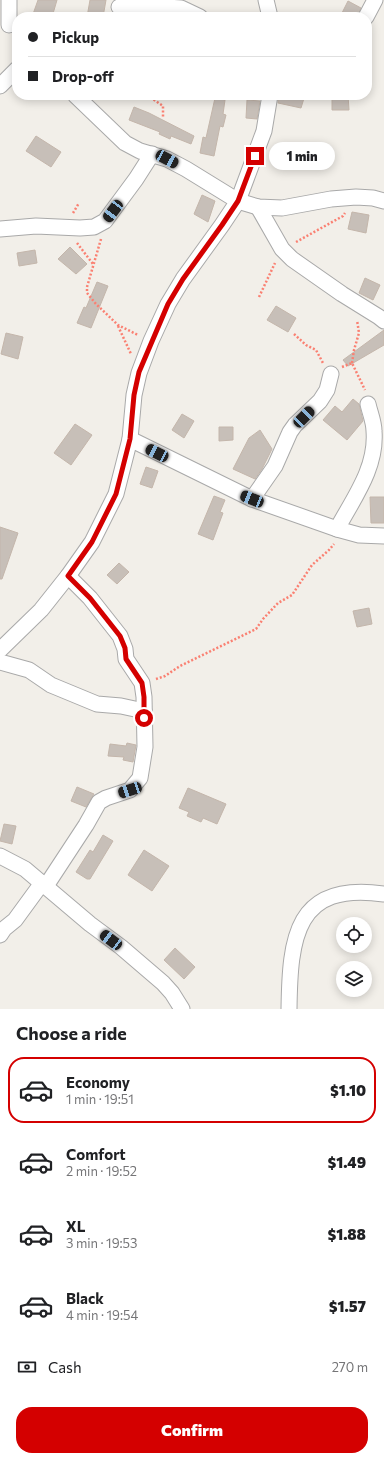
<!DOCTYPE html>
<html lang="en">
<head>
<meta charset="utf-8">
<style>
  :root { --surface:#fff; --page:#f6f6f6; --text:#202124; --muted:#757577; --line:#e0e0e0; --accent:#d40000 }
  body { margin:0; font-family:Commissioner,sans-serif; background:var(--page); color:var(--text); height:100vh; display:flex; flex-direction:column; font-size:15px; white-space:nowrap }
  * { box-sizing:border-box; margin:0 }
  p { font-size:13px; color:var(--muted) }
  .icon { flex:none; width:22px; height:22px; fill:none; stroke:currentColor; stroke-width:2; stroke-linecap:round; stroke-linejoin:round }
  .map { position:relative; height:1009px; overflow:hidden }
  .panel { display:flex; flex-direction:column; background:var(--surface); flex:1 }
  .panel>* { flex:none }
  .hud { position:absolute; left:12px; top:12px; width:360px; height:88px; border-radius:16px; box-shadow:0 2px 10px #0003; display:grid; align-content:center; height:88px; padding:0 16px; background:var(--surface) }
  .controls { position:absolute; left:336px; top:917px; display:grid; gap:8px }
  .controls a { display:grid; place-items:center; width:36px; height:36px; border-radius:50%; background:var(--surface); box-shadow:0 2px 10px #0003; font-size:20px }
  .end { position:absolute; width:18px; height:18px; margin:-9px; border:5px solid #d40000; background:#fff; box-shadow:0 0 0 2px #fff }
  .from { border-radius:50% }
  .bubble { position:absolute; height:28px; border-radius:14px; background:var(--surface); box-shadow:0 2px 10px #0003; font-size:13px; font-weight:800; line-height:28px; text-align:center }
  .car { position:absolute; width:12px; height:24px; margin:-12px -6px; border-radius:5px; box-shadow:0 0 3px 1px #0007; background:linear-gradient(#222 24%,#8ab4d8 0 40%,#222 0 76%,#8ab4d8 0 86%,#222 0) }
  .hud b { display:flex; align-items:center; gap:14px; height:38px; font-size:15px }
  .hud b+b { border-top:1px solid var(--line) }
  .hud i { width:10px; height:10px; background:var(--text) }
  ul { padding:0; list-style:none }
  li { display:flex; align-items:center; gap:12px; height:66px; margin:0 8px 6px; padding:0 8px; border:2px solid transparent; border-radius:16px }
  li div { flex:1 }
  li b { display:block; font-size:15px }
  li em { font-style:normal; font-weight:800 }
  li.active { border-color:var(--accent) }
  li>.icon { width:36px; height:36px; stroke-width:1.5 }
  h2 { padding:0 16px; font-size:18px; line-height:48px }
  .pay { display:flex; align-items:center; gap:10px; height:44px; padding:0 16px; font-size:15px }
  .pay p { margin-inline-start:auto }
  .action { display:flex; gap:8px; margin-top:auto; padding:8px 16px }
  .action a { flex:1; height:46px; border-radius:16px; background:var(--accent); color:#fff; font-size:16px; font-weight:800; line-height:46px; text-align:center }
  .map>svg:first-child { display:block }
  .building { fill:#c7bfb8; stroke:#c4b6ab }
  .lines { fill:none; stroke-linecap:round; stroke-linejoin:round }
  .minor-casing { stroke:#a9a9a9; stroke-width:17 }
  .path { stroke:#fa8072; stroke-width:2.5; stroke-dasharray:2 2; stroke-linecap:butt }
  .minor { stroke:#fff; stroke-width:15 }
  .route { stroke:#d40000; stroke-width:5 }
</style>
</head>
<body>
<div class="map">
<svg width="384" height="1009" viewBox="0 0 384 1009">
  <rect width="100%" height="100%" fill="#f2efe9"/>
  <g class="building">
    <path d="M38,0H57L52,17H32Z"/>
    <path d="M90,0H106L103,17H87Z"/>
    <path d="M348,1L361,8L357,17H340Z"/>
    <path d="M279,95H305L301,108L278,103Z"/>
    <path d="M332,95H348L349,110H332Z"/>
    <path d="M215,98L225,100L223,114L226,115L223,127L220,126L214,156L200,153L203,137L206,138Z"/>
    <path d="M247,100L260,101L257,119L246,118Z"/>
    <path d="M134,107L149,113L194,136L191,144L171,136L170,139L159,134L160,132L129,120Z"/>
    <path d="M36,136L61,152L51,167L26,151Z"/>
    <path d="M202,195L215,201L208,222L194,214Z"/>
    <path d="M352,212L369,215L366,233L348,229Z"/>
    <path d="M70,247L87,264L76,274L58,259Z"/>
    <path d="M35,250L37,263L19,266L17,253Z"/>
    <path d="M365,278L380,285L373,300L359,293Z"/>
    <path d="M97,282L108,286L91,328L77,323L84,307L86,308Z"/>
    <path d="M276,306L296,318L288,332L267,320Z"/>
    <path d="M384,330V345L348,366L343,360Z"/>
    <path d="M6,333L23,337L18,359L1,354Z"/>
    <path d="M353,399L359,404L363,421L347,440L323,420L335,406L342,412Z"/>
    <path d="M182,414L194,421L184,438L172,430Z"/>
    <path d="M75,424L92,435L71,465L54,453Z"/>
    <path d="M219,427H233V440L219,441Z"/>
    <path d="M260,430L272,449L262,469L255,479L233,469L249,438Z"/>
    <path d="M146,467L158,471L152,488L140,484Z"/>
    <path d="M214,496L225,500L220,512L223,513L213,540L198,534Z"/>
    <path d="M370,497H384V523H371Z"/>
    <path d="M0,527L18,533L2,579H0Z"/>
    <path d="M119,563L129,572L117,584L107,575Z"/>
    <path d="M369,608L372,624L357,627L353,611Z"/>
    <path d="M127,743L136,745L133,762L123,760L124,757L108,756L110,744L126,746Z"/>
    <path d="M77,787L94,794L86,807L71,801Z"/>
    <path d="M188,788L226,804L217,824L203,818L201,822L187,816L189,812L179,808Z"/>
    <path d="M4,824L16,826L12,844L0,841Z"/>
    <path d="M103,835L113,841L90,879H87L76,872L90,850L93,852Z"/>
    <path d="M144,850L169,866L152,891L128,875Z"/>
    <path d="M175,948L195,967L184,979L164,960Z"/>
  </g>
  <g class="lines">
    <g class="minor-casing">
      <g id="minor">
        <path d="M266,0L270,17"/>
        <path d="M119,7L152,6L181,8L200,17"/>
        <path d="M366,17L375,0"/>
        <path d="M9,25V0"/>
        <path d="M0,86L17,69"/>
        <path d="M75,95L125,143L140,151L167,159L186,169L238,201L258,207L282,208L331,199L356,197L373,198L384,201"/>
        <path d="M258,207L282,249L292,259L342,294L379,317L384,321"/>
        <path d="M0,229L36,226L80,228L94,227L105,221L136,179L152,154"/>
        <path d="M130,439L252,499L337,529L359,535L384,536"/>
        <path d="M252,499L275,466L290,432L295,425L320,401L327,390L331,374"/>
        <path d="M337,529C353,499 377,468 374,431C374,422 370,413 368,404"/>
        <path d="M0,650L41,610L68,576L92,542L116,494L130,439L134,395L139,373L151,341L168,304L183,279L222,225L238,201L264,131L270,95"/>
        <path d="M0,662L29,670L51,685L97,704L121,706L144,711"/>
        <path d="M0,856L25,869L90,924L121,947L163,983L172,993L182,1009"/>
        <path d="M46,886L86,825L99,802L106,798L130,790L140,778L145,747L144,697L142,683L126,659L125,649L120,636L90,598L68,576"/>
        <path d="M0,935L4,929L15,920L42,883"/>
        <path d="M289,1009C290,938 295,881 384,894"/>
      </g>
    </g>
    <g class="path">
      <path d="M147,95L163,106V117"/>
      <path d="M73,213L79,203"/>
      <path d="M101,239L87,287V293L96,304L118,325L138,335"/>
      <path d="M296,242L343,216L345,213"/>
      <path d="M77,243L93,264"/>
      <path d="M259,297L275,263"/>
      <path d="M118,326L131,354"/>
      <path d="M294,334L306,345L316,350L323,363"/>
      <path d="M352,363L354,350L359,333L357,320"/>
      <path d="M342,367L352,363L365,390"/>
      <path d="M156,679L165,676L180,666L256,629L263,619L278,603L292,595L312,565L329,550L334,544"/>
    </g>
    <use href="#minor" class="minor"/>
  </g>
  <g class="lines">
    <path class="route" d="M144,718V697L142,683L126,659L125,648L120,636L90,598L68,576L92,542L116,494L130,439L134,395L139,372L168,304L183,279L222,225L238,201L255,156"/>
  </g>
</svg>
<div class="controls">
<a><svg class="icon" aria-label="locate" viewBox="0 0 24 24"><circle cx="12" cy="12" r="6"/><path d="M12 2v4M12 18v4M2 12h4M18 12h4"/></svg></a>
<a><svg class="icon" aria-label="layers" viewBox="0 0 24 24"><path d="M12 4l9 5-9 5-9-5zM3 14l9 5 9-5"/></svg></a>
</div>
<i class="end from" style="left:144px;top:718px"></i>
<i class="end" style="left:255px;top:156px"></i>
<div class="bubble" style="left:269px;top:142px;width:66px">1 min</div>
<i class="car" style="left:167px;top:159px;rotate:118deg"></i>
<i class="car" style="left:113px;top:211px;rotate:217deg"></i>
<i class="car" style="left:304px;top:417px;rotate:45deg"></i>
<i class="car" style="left:157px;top:453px;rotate:297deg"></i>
<i class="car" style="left:252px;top:499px;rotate:292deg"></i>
<i class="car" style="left:130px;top:790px;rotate:252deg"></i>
<i class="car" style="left:111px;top:940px;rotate:307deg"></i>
<div class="hud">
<b><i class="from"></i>Pickup</b>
<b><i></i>Drop-off</b>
</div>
</div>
<section class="panel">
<h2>Choose a ride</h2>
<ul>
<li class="active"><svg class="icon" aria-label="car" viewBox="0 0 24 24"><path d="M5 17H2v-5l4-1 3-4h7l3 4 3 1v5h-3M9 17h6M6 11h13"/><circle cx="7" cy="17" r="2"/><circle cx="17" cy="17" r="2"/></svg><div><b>Economy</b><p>1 min · 19:51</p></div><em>$1.10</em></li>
<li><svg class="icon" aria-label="car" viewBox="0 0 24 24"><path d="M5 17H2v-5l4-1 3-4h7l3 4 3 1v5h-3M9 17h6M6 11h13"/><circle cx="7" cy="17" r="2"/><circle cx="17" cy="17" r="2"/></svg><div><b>Comfort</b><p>2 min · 19:52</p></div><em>$1.49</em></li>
<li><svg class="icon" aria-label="car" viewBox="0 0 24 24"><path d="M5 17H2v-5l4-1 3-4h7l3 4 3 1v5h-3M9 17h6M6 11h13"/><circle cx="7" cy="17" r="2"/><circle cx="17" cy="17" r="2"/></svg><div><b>XL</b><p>3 min · 19:53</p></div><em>$1.88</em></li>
<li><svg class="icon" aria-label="car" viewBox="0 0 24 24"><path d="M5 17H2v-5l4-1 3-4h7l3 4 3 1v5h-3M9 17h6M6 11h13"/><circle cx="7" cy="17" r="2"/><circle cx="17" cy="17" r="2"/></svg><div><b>Black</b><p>4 min · 19:54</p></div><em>$1.57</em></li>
</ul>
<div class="pay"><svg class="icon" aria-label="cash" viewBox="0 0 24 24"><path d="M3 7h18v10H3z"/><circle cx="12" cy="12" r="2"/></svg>Cash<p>270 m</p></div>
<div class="action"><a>Confirm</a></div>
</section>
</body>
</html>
